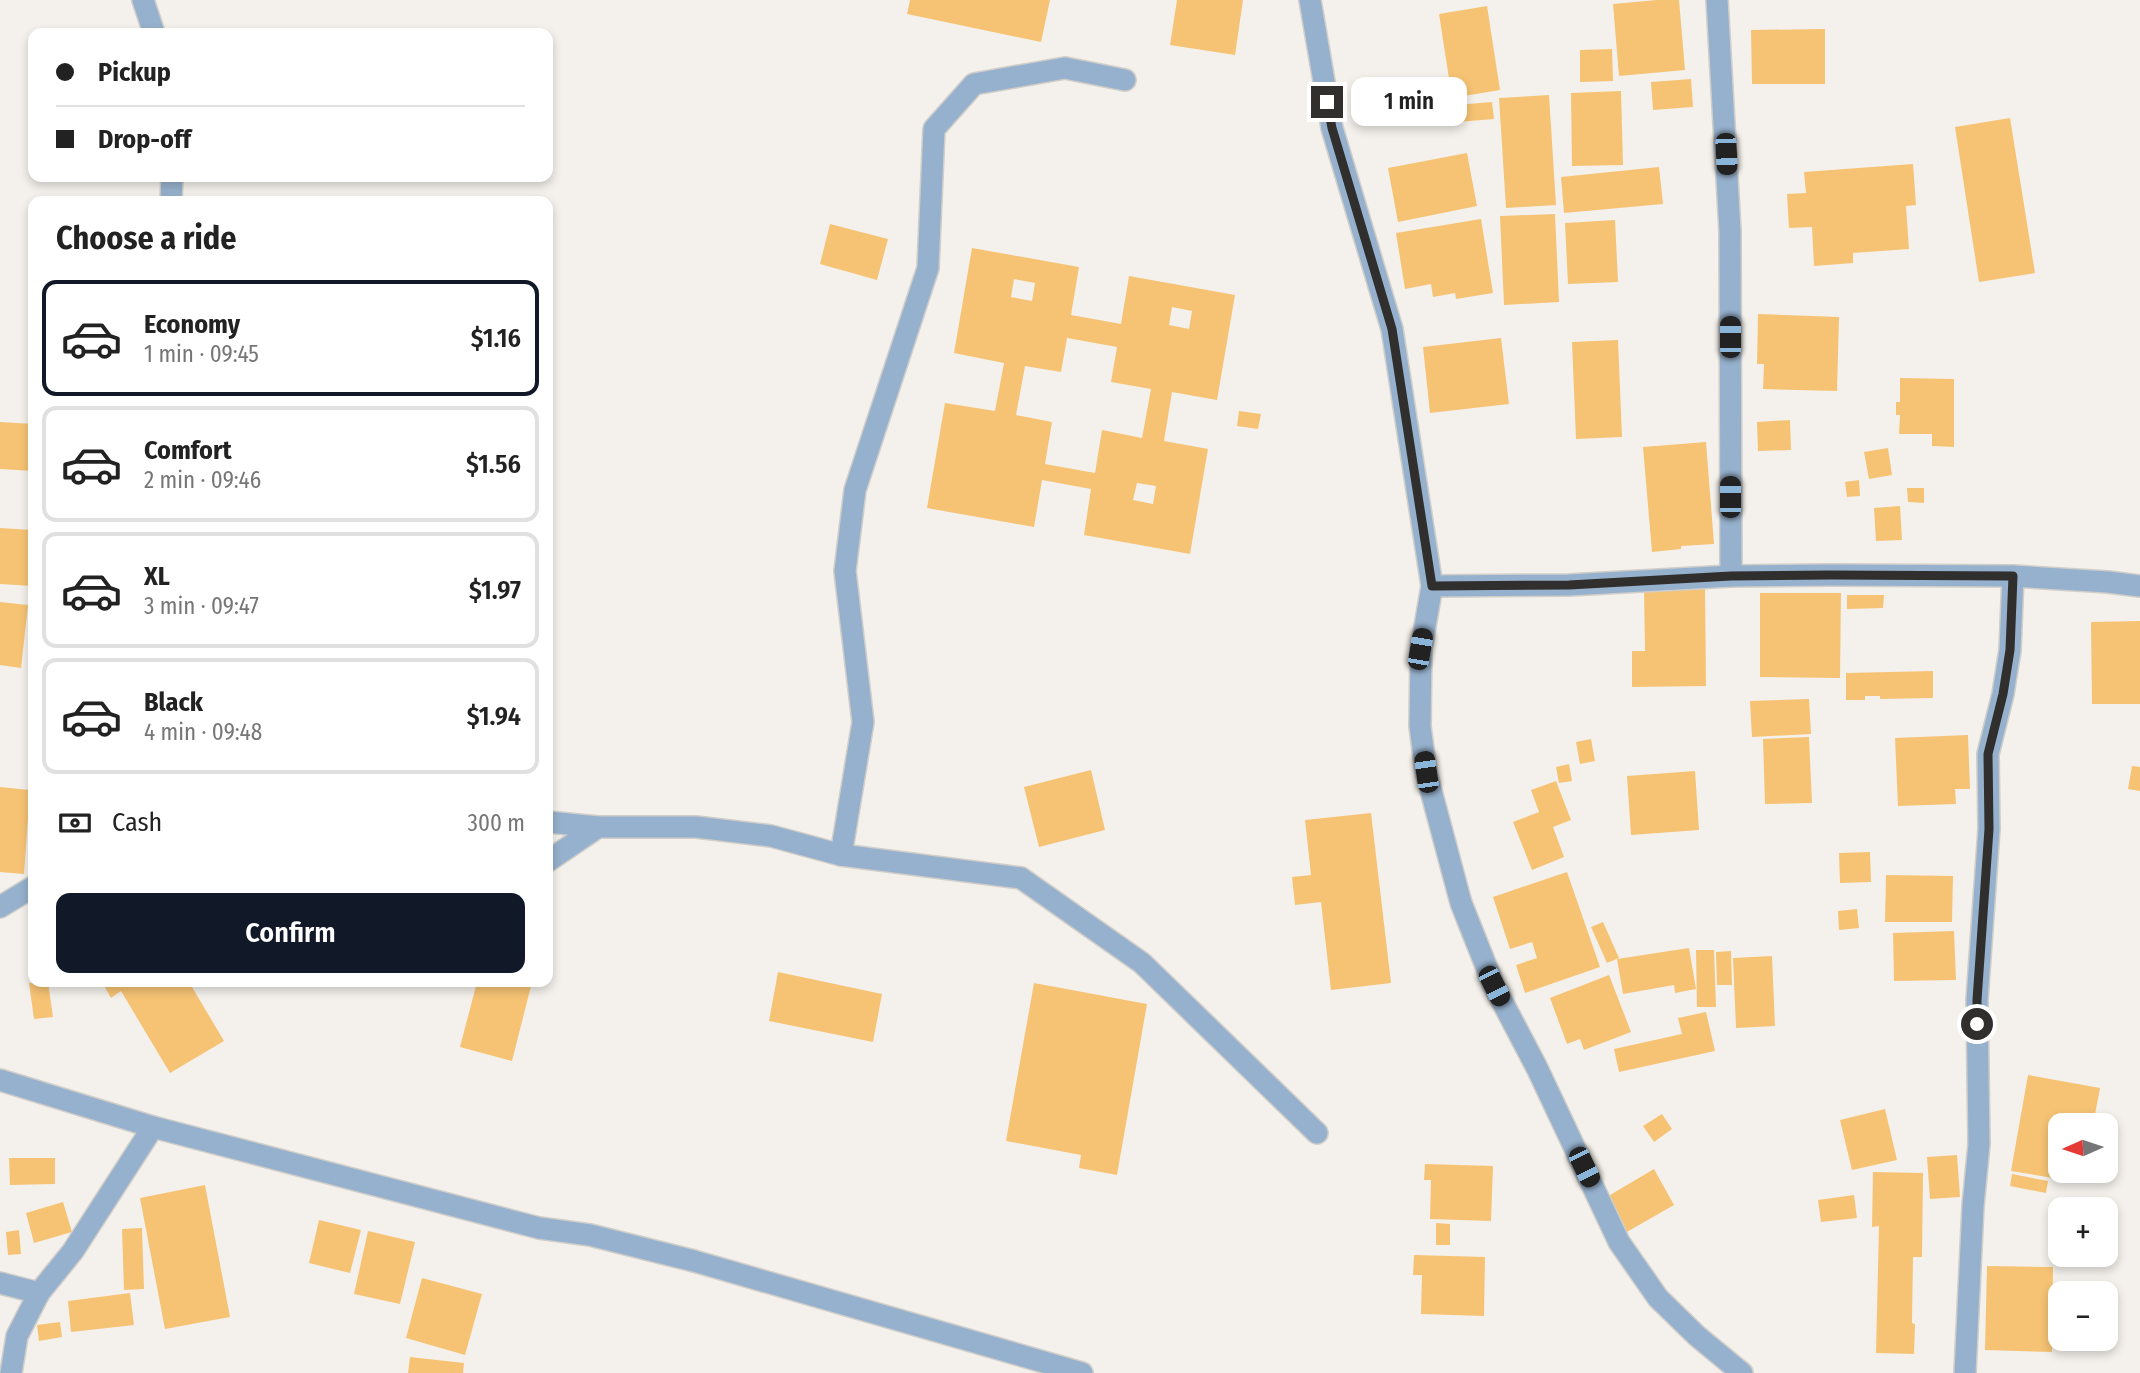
<!DOCTYPE html>
<html lang="en">
<head>
<meta charset="utf-8">
<style>
  :root { --surface:#fff; --page:#f6f6f6; --text:#222; --muted:#767676; --line:#e0e0e0; --accent:#111827 }
  body { margin:0; font-family:"Fira Sans Condensed",sans-serif; background:var(--page); color:var(--text); height:100vh; display:flex; flex-direction:column; font-size:26px; white-space:nowrap }
  * { box-sizing:border-box; margin:0 }
  p { font-size:23px; color:var(--muted) }
  .icon { flex:none; width:38px; height:38px; fill:none; stroke:currentColor; stroke-width:2; stroke-linecap:round; stroke-linejoin:round }
  .map { position:relative; flex:1; overflow:hidden }
  .panel { position:absolute; left:28px; top:196px; width:525px; height:791px; display:flex; flex-direction:column; background:var(--surface); border-radius:14px; box-shadow:0 4px 10px #0003 }
  .panel>* { flex:none }
  .guide { position:absolute; left:28px; top:28px; width:525px; height:154px; border-radius:14px; box-shadow:0 4px 10px #0003; display:grid; align-content:center; height:154px; padding:0 28px; background:var(--surface) }
  .needle { width:46px; rotate:267deg }
  .buttons { position:absolute; left:2048px; top:1113px; display:grid; gap:14px }
  .buttons a { display:grid; place-items:center; width:70px; height:70px; border-radius:14px; background:var(--surface); box-shadow:0 4px 10px #0003; font-size:35px }
  .end { position:absolute; width:32px; height:32px; margin:-16px; border:9px solid #302f2d; background:#fff; box-shadow:0 0 0 4px #fff }
  .from { border-radius:50% }
  .bubble { position:absolute; height:49px; border-radius:14px; background:var(--surface); box-shadow:0 4px 10px #0003; font-size:23px; font-weight:600; line-height:49px; text-align:center }
  .car { position:absolute; width:21px; height:42px; margin:-21px -10px; border-radius:9px; box-shadow:0 0 5px 2px #0007; background:linear-gradient(#222 24%,#8ab4d8 0 40%,#222 0 76%,#8ab4d8 0 86%,#222 0) }
  .guide b { display:flex; align-items:center; gap:24px; height:66px; font-size:26px }
  .guide b+b { border-top:2px solid var(--line) }
  .guide i { width:18px; height:18px; background:var(--text) }
  ul { padding:0; list-style:none }
  li { display:flex; align-items:center; gap:21px; height:116px; margin:0 14px 10px; padding:0 14px; border:4px solid var(--line); border-radius:14px }
  li div { flex:1 }
  li b { display:block; font-size:26px }
  li em { font-style:normal; font-weight:600 }
  li.current { border-color:var(--accent) }
  li>.icon { width:63px; height:63px; stroke-width:1.5 }
  h2 { padding:0 28px; font-size:32px; line-height:84px }
  .pay { display:flex; align-items:center; gap:18px; height:77px; padding:0 28px; font-size:26px }
  .pay p { margin-inline-start:auto }
  .cta { display:flex; gap:14px; margin-top:auto; padding:14px 28px }
  .cta a { flex:1; height:80px; border-radius:14px; background:var(--accent); color:#fff; font-size:28px; font-weight:600; line-height:80px; text-align:center }
  .map>svg:first-child { display:block }
  .building { fill:#f6c374; fill-rule:evenodd }
  .lines { fill:none; stroke-linecap:round; stroke-linejoin:round }
  .minor-casing { stroke:#d1ceca; stroke-width:24 }
  .minor { stroke:#96b1cd; stroke-width:21 }
  .route { stroke:#302f2d; stroke-width:9 }
</style>
</head>
<body>
<div class="map">
<svg width="2140" height="1373" viewBox="0 0 2140 1373">
  <rect width="100%" height="100%" fill="#f4f1ec"/>
  <g class="building">
    <path d="M910,0H1050L1041,42L907,14Z"/>
    <path d="M1177,0H1243L1235,55L1170,45Z"/>
    <path d="M1657,0H1679L1685,70L1619,76L1613,4Z"/>
    <path d="M1487,6L1500,90L1452,98L1439,14Z"/>
    <path d="M1825,29V84H1752L1751,30Z"/>
    <path d="M1612,49L1613,81L1580,82V50Z"/>
    <path d="M1691,79L1693,107L1653,110L1651,82Z"/>
    <path d="M1621,91L1623,165L1572,166L1571,93Z"/>
    <path d="M1549,95L1556,205L1506,208L1499,98Z"/>
    <path d="M1492,102L1494,119L1445,123L1444,106Z"/>
    <path d="M1428,110L1430,122L1408,125L1406,113Z"/>
    <path d="M2010,118L2035,273L1979,282L1955,127Z"/>
    <path d="M1467,153L1477,206L1398,222L1388,168Z"/>
    <path d="M1913,164L1916,205L1906,206L1909,249L1853,253V263L1814,266L1812,227L1789,228L1787,194L1806,193L1804,172Z"/>
    <path d="M1659,167L1663,204L1564,213L1561,177Z"/>
    <path d="M1555,214L1559,302L1504,305L1500,216Z"/>
    <path d="M1481,219L1493,293L1456,299L1455,293L1433,297L1431,284L1405,289L1396,233Z"/>
    <path d="M1615,220L1618,282L1568,284L1565,223Z"/>
    <path d="M830,224L888,239L877,280L820,264Z"/>
    <path d="M972,248L1079,267L1071,315L1121,324L1129,276L1235,295L1217,400L1172,392L1164,441L1208,449L1190,554L1084,535L1091,489L1042,480L1034,527L927,508L945,403L995,411L1004,363L954,353ZM1014,279L1035,283L1032,301L1011,297ZM1172,307L1192,311L1189,329L1169,325ZM1067,338L1117,347L1111,382L1151,389L1142,438L1102,430L1095,473L1045,464L1052,422L1016,415L1025,366L1061,372ZM1137,483L1156,486L1153,504L1133,500Z"/>
    <path d="M1758,314L1839,317L1837,391L1763,389L1764,364H1757Z"/>
    <path d="M1501,338L1509,404L1430,413L1423,347Z"/>
    <path d="M1618,340L1622,437L1576,439L1572,342Z"/>
    <path d="M1900,378L1954,379V447L1932,446V434H1899L1900,415H1896V402H1900Z"/>
    <path d="M1239,411L1261,414L1258,429L1237,426Z"/>
    <path d="M1790,420L1791,450L1758,451L1757,422Z"/>
    <path d="M0,422L33,424V471L0,469Z"/>
    <path d="M1706,442L1714,544L1681,546V549L1652,552L1643,447Z"/>
    <path d="M1888,448L1892,475L1869,479L1864,452Z"/>
    <path d="M1859,480L1860,496L1847,497L1845,482Z"/>
    <path d="M1907,488H1924V503L1908,502Z"/>
    <path d="M1900,506L1902,540L1876,541L1874,508Z"/>
    <path d="M0,528L33,530V586L0,584Z"/>
    <path d="M1705,589L1706,686L1632,687V651H1645L1644,590Z"/>
    <path d="M1760,593H1841L1840,678L1760,677Z"/>
    <path d="M1847,595H1884L1883,608L1847,609Z"/>
    <path d="M0,602L28,605L21,668L0,665Z"/>
    <path d="M2140,621V704H2092L2091,622Z"/>
    <path d="M1933,671V698L1880,699V696H1865V700H1846V673Z"/>
    <path d="M1809,699L1811,734L1752,737L1750,701Z"/>
    <path d="M1968,735L1970,789H1955L1956,804L1898,806L1895,738Z"/>
    <path d="M1809,737L1812,803L1765,804L1763,739Z"/>
    <path d="M1591,739L1595,761L1580,764L1576,742Z"/>
    <path d="M1569,764L1572,781L1559,783L1556,767Z"/>
    <path d="M2132,766L2140,767V791L2128,789Z"/>
    <path d="M1091,770L1105,830L1039,847L1024,787Z"/>
    <path d="M1695,771L1699,830L1631,835L1627,776Z"/>
    <path d="M1556,781L1571,820L1553,827L1564,857L1532,870L1513,822L1539,812L1531,790Z"/>
    <path d="M0,787L30,790L24,874L0,872Z"/>
    <path d="M1371,813L1391,983L1331,990L1321,902L1295,905L1292,877L1311,875L1305,820Z"/>
    <path d="M1870,852L1871,882L1840,883L1839,853Z"/>
    <path d="M1567,872L1600,967L1525,993L1516,965L1537,958L1532,942L1510,949L1493,897Z"/>
    <path d="M1886,875L1953,876L1952,922H1885Z"/>
    <path d="M1857,909L1859,928L1839,930L1838,911Z"/>
    <path d="M1603,922L1619,958L1607,963L1591,927Z"/>
    <path d="M1954,931L1956,980L1894,981L1893,933Z"/>
    <path d="M1689,948L1696,989L1675,993L1674,985L1623,994L1617,959Z"/>
    <path d="M1696,950H1714L1716,1007H1697Z"/>
    <path d="M1731,951L1732,985H1717L1716,952Z"/>
    <path d="M1772,956L1775,1026L1736,1028L1733,958Z"/>
    <path d="M778,972L882,994L873,1042L769,1021Z"/>
    <path d="M1609,975L1631,1032L1584,1050L1580,1039L1567,1044L1550,998Z"/>
    <path d="M48,982L53,1017L34,1019L29,983Z"/>
    <path d="M102,982H189L224,1041L170,1073L121,991L111,998Z"/>
    <path d="M477,982H532L512,1061L460,1047Z"/>
    <path d="M1034,983L1147,1004L1117,1175L1079,1168L1081,1155L1006,1141Z"/>
    <path d="M1706,1012L1715,1051L1619,1072L1614,1049L1682,1034L1678,1018Z"/>
    <path d="M2028,1075L2100,1088L2093,1125H2060V1171H2085L2083,1183L2011,1171Z"/>
    <path d="M1885,1109L1897,1160L1852,1170L1840,1120Z"/>
    <path d="M1662,1114L1672,1129L1654,1142L1643,1126Z"/>
    <path d="M1957,1155L1960,1197L1930,1199L1927,1157Z"/>
    <path d="M9,1158H55V1184L10,1185Z"/>
    <path d="M1425,1164L1493,1166L1491,1221L1430,1219L1431,1180H1424Z"/>
    <path d="M1654,1169L1674,1205L1625,1233L1605,1198Z"/>
    <path d="M1873,1172L1923,1173L1922,1257H1913L1912,1323L1915,1324L1914,1354L1876,1353L1879,1226L1872,1227Z"/>
    <path d="M2012,1174L2048,1181L2046,1193L2010,1186Z"/>
    <path d="M205,1185L230,1317L165,1329L140,1198Z"/>
    <path d="M1854,1195L1857,1218L1821,1222L1818,1200Z"/>
    <path d="M63,1202L72,1232L34,1243L26,1213Z"/>
    <path d="M319,1220L361,1230L350,1273L309,1263Z"/>
    <path d="M1436,1223L1450,1224V1245H1436Z"/>
    <path d="M142,1228L144,1289L124,1290L122,1229Z"/>
    <path d="M19,1230L21,1254L8,1255L6,1232Z"/>
    <path d="M368,1231L415,1242L400,1304L354,1294Z"/>
    <path d="M1414,1255L1485,1257L1484,1316L1421,1314L1422,1275H1413Z"/>
    <path d="M1987,1266L2053,1267L2052,1352L1985,1350Z"/>
    <path d="M422,1278L482,1294L465,1355L406,1338Z"/>
    <path d="M130,1293L134,1325L71,1332L68,1301Z"/>
    <path d="M60,1322L62,1337L39,1341L37,1325Z"/>
    <path d="M410,1357L464,1363L463,1373H408Z"/>
  </g>
  <g class="lines">
    <g class="minor-casing">
      <g id="minor">
        <path d="M143,0L154,33"/>
        <path d="M1310,0L1332,128L1392,329L1432,586L1421,649L1420,726L1426,772L1461,903L1494,986L1537,1068L1619,1242L1658,1298L1697,1336L1742,1373"/>
        <path d="M1717,0L1730,231L1731,576"/>
        <path d="M171,201L172,177"/>
        <path d="M1432,586L1569,585L1731,576L1830,575L2013,576L2108,582L2140,586"/>
        <path d="M548,822L598,827H696L771,836L841,855L1021,878L1142,963L1317,1133"/>
        <path d="M841,855L863,722L845,571L855,490L928,268L934,129L974,84L1065,68L1125,80"/>
        <path d="M548,861L598,827"/>
        <path d="M0,907L33,887"/>
        <path d="M0,1080L153,1127L539,1228L590,1235L694,1261L1082,1373"/>
        <path d="M0,1283L39,1293"/>
        <path d="M11,1373L17,1336L39,1293L73,1251L153,1127"/>
        <path d="M1965,1373L1973,1206L1979,1144L1977,1000L1989,829L1988,754L2003,694L2010,650L2013,576"/>
      </g>
    </g>
    <use href="#minor" class="minor"/>
  </g>
  <g class="lines">
    <path class="route" d="M1327,102L1332,128L1392,329L1432,586L1569,585L1731,576L1830,575L2013,576L2010,650L2003,694L1988,754L1989,829L1977,1000V1024"/>
  </g>
</svg>
<div class="buttons">
<a><svg class="needle" viewBox="-14 -14 28 28"><path d="M0-13l5 13h-10z" fill="#e53935"/><path d="M0 13l5-13h-10z" fill="#767676"/></svg></a>
<a>+</a>
<a>−</a>
</div>
<i class="end from" style="left:1977px;top:1024px"></i>
<i class="end" style="left:1327px;top:102px"></i>
<div class="bubble" style="left:1351px;top:77px;width:116px">1 min</div>
<i class="car" style="left:1726px;top:154px;rotate:177deg"></i>
<i class="car" style="left:1730px;top:337px;rotate:0deg"></i>
<i class="car" style="left:1730px;top:497px;rotate:0deg"></i>
<i class="car" style="left:1420px;top:649px;rotate:10deg"></i>
<i class="car" style="left:1426px;top:772px;rotate:352deg"></i>
<i class="car" style="left:1494px;top:986px;rotate:153deg"></i>
<i class="car" style="left:1584px;top:1167px;rotate:154deg"></i>
<div class="guide">
<b><i class="from"></i>Pickup</b>
<b><i></i>Drop-off</b>
</div>
<section class="panel">
<h2>Choose a ride</h2>
<ul>
<li class="current"><svg class="icon" aria-label="car" viewBox="0 0 24 24"><path d="M5 17H2v-5l4-1 3-4h7l3 4 3 1v5h-3M9 17h6M6 11h13"/><circle cx="7" cy="17" r="2"/><circle cx="17" cy="17" r="2"/></svg><div><b>Economy</b><p>1 min · 09:45</p></div><em>$1.16</em></li>
<li><svg class="icon" aria-label="car" viewBox="0 0 24 24"><path d="M5 17H2v-5l4-1 3-4h7l3 4 3 1v5h-3M9 17h6M6 11h13"/><circle cx="7" cy="17" r="2"/><circle cx="17" cy="17" r="2"/></svg><div><b>Comfort</b><p>2 min · 09:46</p></div><em>$1.56</em></li>
<li><svg class="icon" aria-label="car" viewBox="0 0 24 24"><path d="M5 17H2v-5l4-1 3-4h7l3 4 3 1v5h-3M9 17h6M6 11h13"/><circle cx="7" cy="17" r="2"/><circle cx="17" cy="17" r="2"/></svg><div><b>XL</b><p>3 min · 09:47</p></div><em>$1.97</em></li>
<li><svg class="icon" aria-label="car" viewBox="0 0 24 24"><path d="M5 17H2v-5l4-1 3-4h7l3 4 3 1v5h-3M9 17h6M6 11h13"/><circle cx="7" cy="17" r="2"/><circle cx="17" cy="17" r="2"/></svg><div><b>Black</b><p>4 min · 09:48</p></div><em>$1.94</em></li>
</ul>
<div class="pay"><svg class="icon" aria-label="cash" viewBox="0 0 24 24"><path d="M3 7h18v10H3z"/><circle cx="12" cy="12" r="2"/></svg>Cash<p>300 m</p></div>
<div class="cta"><a>Confirm</a></div>
</section>
</div>
</body>
</html>
